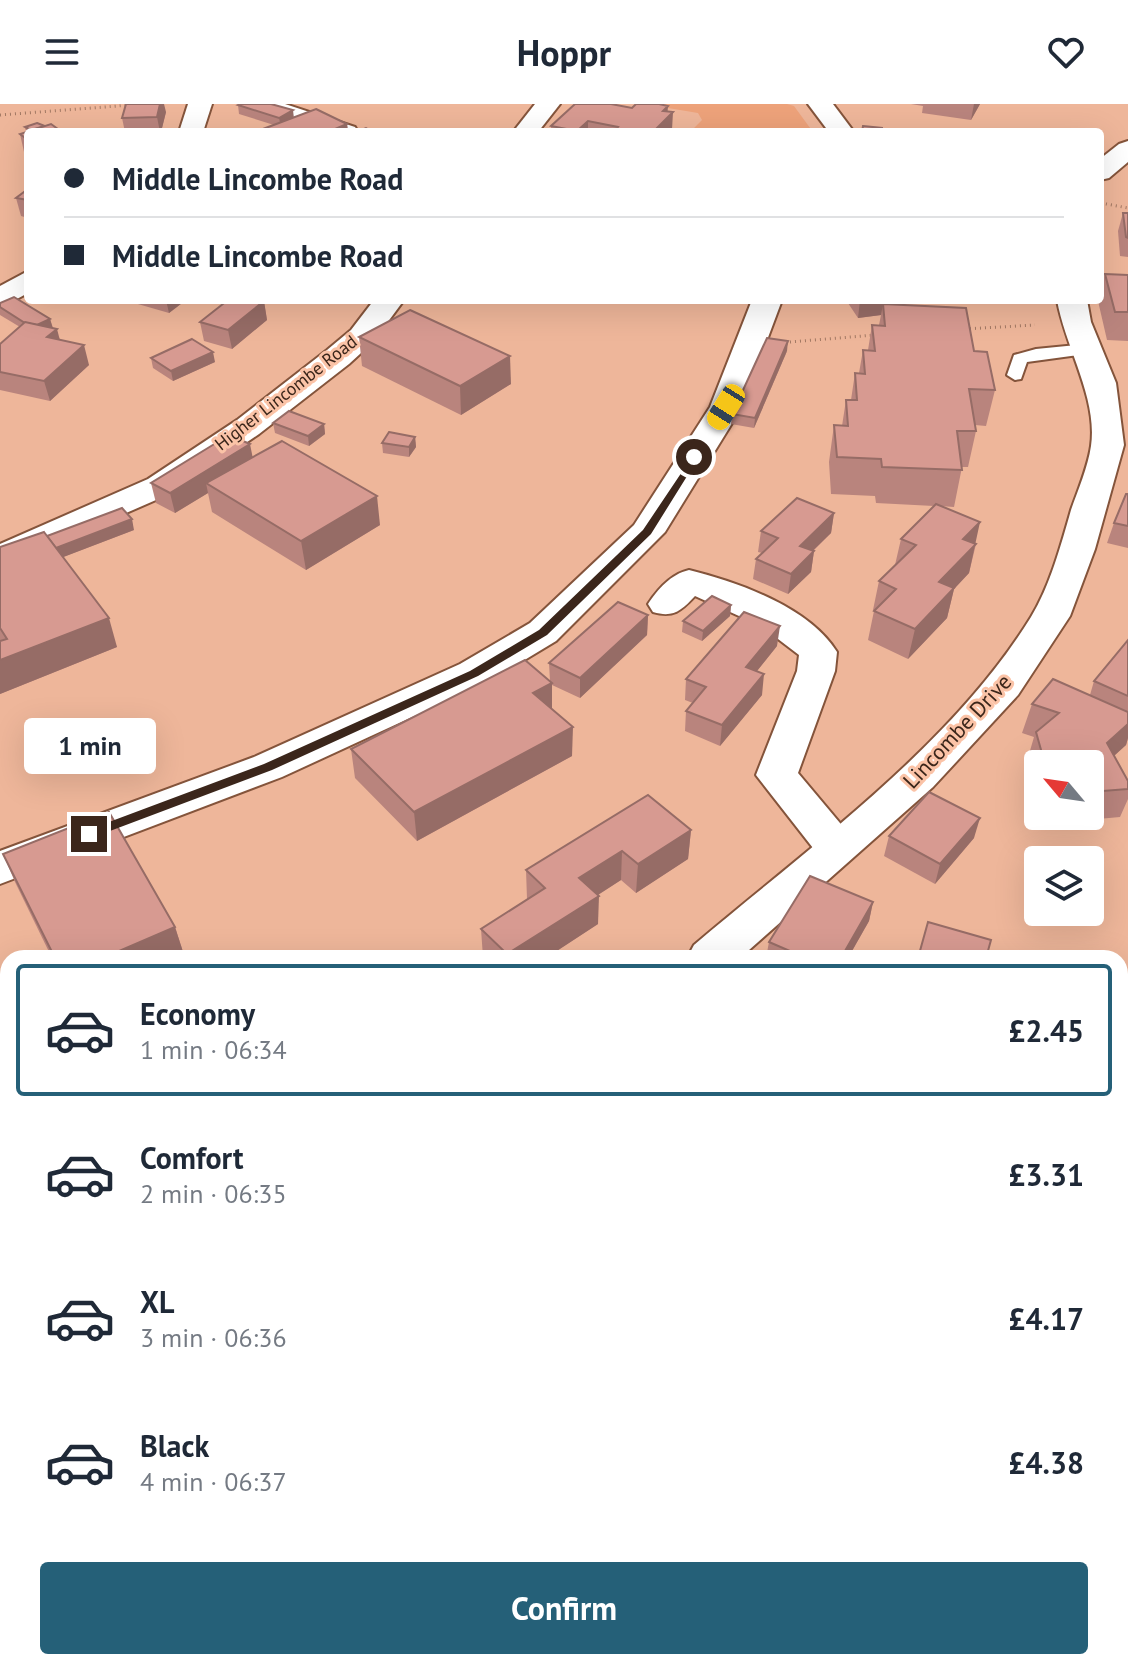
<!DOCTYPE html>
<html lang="en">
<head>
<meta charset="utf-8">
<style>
  :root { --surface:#fff; --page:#f6f6f7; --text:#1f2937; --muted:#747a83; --line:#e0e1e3; --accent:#256078 }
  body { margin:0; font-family:"PT Sans",sans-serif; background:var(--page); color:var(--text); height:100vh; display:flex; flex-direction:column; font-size:30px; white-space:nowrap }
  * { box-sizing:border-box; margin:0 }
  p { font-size:26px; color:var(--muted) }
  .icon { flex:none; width:44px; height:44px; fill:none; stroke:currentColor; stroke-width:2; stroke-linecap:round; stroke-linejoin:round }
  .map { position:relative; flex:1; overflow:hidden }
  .panel { position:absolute; left:0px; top:846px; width:1128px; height:720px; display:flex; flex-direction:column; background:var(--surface); border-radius:24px 24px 0 0; box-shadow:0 8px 32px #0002 }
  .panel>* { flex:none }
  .top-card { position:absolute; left:24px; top:24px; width:1080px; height:176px; border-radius:8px; box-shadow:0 8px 32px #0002; display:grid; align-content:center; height:176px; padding:0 40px; background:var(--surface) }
  .needle { width:52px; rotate:299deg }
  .controls { position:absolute; left:1024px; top:646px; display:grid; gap:16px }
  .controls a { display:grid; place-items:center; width:80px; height:80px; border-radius:8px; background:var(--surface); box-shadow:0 8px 32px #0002; font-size:40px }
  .end { position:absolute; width:36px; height:36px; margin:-18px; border:10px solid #3b261b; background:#fff; box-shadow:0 0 0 4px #fff }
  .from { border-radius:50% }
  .bubble { position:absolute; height:56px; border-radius:8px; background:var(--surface); box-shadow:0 8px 32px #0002; font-size:26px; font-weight:600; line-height:56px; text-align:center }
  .car { position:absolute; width:24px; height:48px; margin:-24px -12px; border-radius:10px; box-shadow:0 0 6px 2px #0007; background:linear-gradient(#f5c518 24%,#345 0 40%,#f5c518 0 76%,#345 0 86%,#f5c518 0) }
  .top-card b { display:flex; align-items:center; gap:28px; height:76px; font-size:30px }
  .top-card b+b { border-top:2px solid var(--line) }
  .top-card i { width:20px; height:20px; background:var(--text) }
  ul { padding:14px 0 0; list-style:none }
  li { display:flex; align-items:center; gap:24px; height:132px; margin:0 16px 12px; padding:0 24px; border:4px solid transparent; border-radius:8px }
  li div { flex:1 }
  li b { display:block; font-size:30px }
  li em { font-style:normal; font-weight:600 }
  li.active { border-color:var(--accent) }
  li>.icon { width:72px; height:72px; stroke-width:1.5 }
  .button { display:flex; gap:16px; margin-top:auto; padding:16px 40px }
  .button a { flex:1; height:92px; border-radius:8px; background:var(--accent); color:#fff; font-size:32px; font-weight:600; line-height:92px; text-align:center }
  header { display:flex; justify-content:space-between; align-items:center; height:104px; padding:0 40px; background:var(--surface); font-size:36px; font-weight:600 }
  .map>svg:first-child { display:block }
  .green { fill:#eda27a }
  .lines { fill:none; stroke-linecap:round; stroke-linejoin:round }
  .lane-casing { stroke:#84543b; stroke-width:4 }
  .street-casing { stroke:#84543b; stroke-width:4 }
  .secondary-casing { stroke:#84543b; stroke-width:4 }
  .path { stroke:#a17863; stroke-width:3; stroke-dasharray:1 4; stroke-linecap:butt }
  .lane { fill:#fff; fill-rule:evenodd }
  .street { fill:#fff; fill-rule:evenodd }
  .secondary { fill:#fff; fill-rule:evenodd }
  .wall { fill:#b9847d }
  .shaded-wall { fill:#966c66 }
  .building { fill:#d79a91; stroke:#966c66; stroke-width:2 }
  .route { fill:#3b261b }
  .labels { text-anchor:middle; stroke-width:6; stroke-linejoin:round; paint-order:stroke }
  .far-street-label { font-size:18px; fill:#3b261b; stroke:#fbc3a7 }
  .street-label { font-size:22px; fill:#3b261b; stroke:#fbc3a7 }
</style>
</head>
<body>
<header><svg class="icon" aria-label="menu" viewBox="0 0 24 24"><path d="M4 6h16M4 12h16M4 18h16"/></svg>Hoppr<svg class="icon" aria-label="heart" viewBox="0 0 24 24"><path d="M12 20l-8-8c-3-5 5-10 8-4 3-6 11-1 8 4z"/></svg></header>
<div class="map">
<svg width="1128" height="1566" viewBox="0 0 1128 1566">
  <rect width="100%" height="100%" fill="#eeb69a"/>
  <g class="green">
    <path d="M644,0H787L794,2L813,28H690L702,16L698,9Z"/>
    <path d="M32,1558H195L174,1566H30Z"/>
    <path d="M807,1558H1014L1023,1566H808Z"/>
  </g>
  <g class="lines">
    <g class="lane-casing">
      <path id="lane" d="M1087,240L1095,245L1093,249L1027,258L1021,275L1015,276L1007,271L1014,251L1036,245Z"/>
    </g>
    <g class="street-casing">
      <g id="street">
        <path d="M188,0H212L203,28H179Z"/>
        <path d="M248,0H285L355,23L358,28H321L251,5Z"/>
        <path d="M535,0H560L538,28H513Z"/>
        <path d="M808,0H833L854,28H829Z"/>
        <path d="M28,167V189L0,204V182Z"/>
        <path d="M374,196H404L373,238L349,260L259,330L172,389L0,464V440L148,375L237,316L327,246L351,226Z"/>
        <path d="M752,196H782L742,303L665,428L556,537L488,578L282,673L0,780V747L254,653L460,560L530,519L634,421L710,303Z"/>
        <path d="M689,466C738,478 809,503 837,548L835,567L798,669L850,731L856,742L850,753L835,758L820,753L756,671L797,567L799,551L761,522L695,492C681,507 673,514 653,508L648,500C658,485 671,470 689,466Z"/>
      </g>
    </g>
    <g class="secondary-casing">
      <g id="secondary">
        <path d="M1128,37V58L1109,74L1100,76V55L1119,40Z"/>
        <path d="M1057,196H1087L1091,218L1116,279L1124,341L1095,445L1070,512L1018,591L933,683L740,854H687L694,841C809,743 951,643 1031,513C1050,482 1061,441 1071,406C1078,386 1088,363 1091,342C1098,294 1065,243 1057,196Z"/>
        <path d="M8,1234V1289L0,1292V1237Z"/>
      </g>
    </g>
    <g class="path">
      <path d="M0,11L131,1"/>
      <path d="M1101,99L1128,104"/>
      <path d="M965,225L1035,221"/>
      <path d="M790,238L875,231"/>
    </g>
    <use href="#lane" class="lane"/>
    <use href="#street" class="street"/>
    <use href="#secondary" class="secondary"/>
  </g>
  <g class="wall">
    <path d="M911,0H980L971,16L922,9L923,2Z"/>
    <path d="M238,1L293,14L347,20L348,28H263V25L274,21L239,10Z"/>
    <path d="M632,4L668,7L672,26L670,28H551V22Z"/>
    <path d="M166,8L161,28H125L122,14Z"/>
    <path d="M45,22L28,28V51L24,48L20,30L26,28L25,23Z"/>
    <path d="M28,85V114L21,112L16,94Z"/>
    <path d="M1123,109H1128V153L1120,152L1118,127Z"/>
    <path d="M1105,170L1128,171V237L1107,236L1098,197L1100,196V189Z"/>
    <path d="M124,196H186L169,209Z"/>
    <path d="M228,196H277L273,200L264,198L267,216L232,245L204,237L200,218Z"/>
    <path d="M846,196H901L900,201L974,247L995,286L986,322L975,321L976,327L968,363H962L954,403L940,402L976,440L969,469L954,485L947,514L908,555L868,536L874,507L873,506L879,477L895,461L901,435L934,402L876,399L875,392L831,390L829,358L834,321L842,322L846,296H851L855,269H859L863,246H868L872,221H879L881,211L858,214Z"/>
    <path d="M0,199L50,215L53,224L60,236L89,261L50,297L0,286V240L20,223L0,211Z"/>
    <path d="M359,233L511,280L461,311L362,262Z"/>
    <path d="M787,247L754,324L731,320L732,310Z"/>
    <path d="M151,254L215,258L173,277L153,264Z"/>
    <path d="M273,319L324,320L325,330L309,342L275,329Z"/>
    <path d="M415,333L416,343L409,353L383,349L382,339Z"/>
    <path d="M253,353L380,421L306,466L212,408L208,389L175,409L156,399L151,379Z"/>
    <path d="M1128,390V444L1107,439L1114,419Z"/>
    <path d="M834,409L831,429L813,447H814L811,468L788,490L753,475L756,455L762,449L758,448L761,427Z"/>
    <path d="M134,426L63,453L117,543L0,590V443L47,432Z"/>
    <path d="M731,501L730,512L702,537L682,528L683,517Z"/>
    <path d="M648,511L647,531L580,594L552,581V605L572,652L417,737L355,674L351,645L550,577L549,559Z"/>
    <path d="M1128,536V634L1126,641L1114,652L1128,677V695L1120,713L1043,720L1041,712H1090V660H1038V700L1027,657L1034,633L1022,629L1032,600L1090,591L1094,577Z"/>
    <path d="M777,542L757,567L762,591L720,642L685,627L686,607L693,599L685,596L686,575Z"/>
    <path d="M691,726L688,755L636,789L621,776L598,791V820L546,854L483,853L481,825L527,795L526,766Z"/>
    <path d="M889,732L974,734L935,780L884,752Z"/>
    <path d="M3,750L175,823L184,851L178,854H52L15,778Z"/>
    <path d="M873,798L869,817L848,854H766L769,838Z"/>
  </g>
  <g class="shaded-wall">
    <path d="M160,0H164L166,8L161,28H160L157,13Z"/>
    <path d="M974,0H980L971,16Z"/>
    <path d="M668,2L667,14L673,8L672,26L670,28H653L663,7Z"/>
    <path d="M293,6L294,15L281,23L279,14Z"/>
    <path d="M588,17V28H577V27Z"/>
    <path d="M347,20L348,28H328Z"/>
    <path d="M166,196H186L169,209Z"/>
    <path d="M860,196H901L898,209L883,200L881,211L858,214Z"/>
    <path d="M264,197L267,216L232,245L228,226Z"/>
    <path d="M50,215L53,225L32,223Z"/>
    <path d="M57,225L62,244L47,233Z"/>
    <path d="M788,237L787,247L754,324L755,314Z"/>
    <path d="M84,241L89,261L50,297L44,277Z"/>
    <path d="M213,248L215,258L173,277L171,267Z"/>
    <path d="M510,252L511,280L461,311L460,282Z"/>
    <path d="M324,320L325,330L309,342L308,332Z"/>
    <path d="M415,333L416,343L409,353V343Z"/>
    <path d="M250,340L254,360L206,379L208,389L175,409L170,389Z"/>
    <path d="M377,392L380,421L306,466L301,437Z"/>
    <path d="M834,409L831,429L797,462L800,442Z"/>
    <path d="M132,415L134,426L53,457L49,446Z"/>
    <path d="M980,418L969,469L954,485L947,514L908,555L915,525L939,478L963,435Z"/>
    <path d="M814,447L811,468L788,490L791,470Z"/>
    <path d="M731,501L730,512L702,537L703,527Z"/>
    <path d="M648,511L647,531L580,594V574Z"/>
    <path d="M109,514L117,543L0,590V556Z"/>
    <path d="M780,522L777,542L744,583L746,563Z"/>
    <path d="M764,570L762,591L720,642L722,621Z"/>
    <path d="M552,579V608L533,589Z"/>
    <path d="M1128,620V634L1126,641L1096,668L1107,639Z"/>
    <path d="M573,623L572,652L417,737L414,708Z"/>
    <path d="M980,714L974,734L935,780L940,760Z"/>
    <path d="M691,726L688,755L636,789L638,760Z"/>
    <path d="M622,747L621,776L579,803V774Z"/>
    <path d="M599,792L598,820L546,854H507V850Z"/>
    <path d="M873,798L869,817L848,854H841Z"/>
    <path d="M175,823L184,851L178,854H103Z"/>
  </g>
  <g class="building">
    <path d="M126,0H160L157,13L122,14Z"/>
    <path d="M240,0H271L293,6L279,14L238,1Z"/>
    <path d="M575,0H611L632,4L636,0H659L668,2L663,7L673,8L653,28L635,25L633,28H614L618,23L588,17L577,27L551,22Z"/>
    <path d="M316,5L347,20L328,28H269L263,25Z"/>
    <path d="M37,19L45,22L31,26L25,23Z"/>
    <path d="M51,20L62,28H28V36L20,30Z"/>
    <path d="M863,22L882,24V28H862Z"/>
    <path d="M366,24L373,28H357Z"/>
    <path d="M28,85V96L16,94Z"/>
    <path d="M1123,109H1128V134L1126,133Z"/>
    <path d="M1105,170L1128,171V208H1115Z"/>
    <path d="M14,193L50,215L37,221L25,219L0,203V199Z"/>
    <path d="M228,196H261L264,197L228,226L200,218Z"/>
    <path d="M883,200L966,204L974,247L987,248L995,286L969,285L976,327H957L962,366L882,363L881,355L837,353L834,321L848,322L846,296H857L855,269L865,270L863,246L875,247L872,221L885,222Z"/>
    <path d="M410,206L510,252L460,282L359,233Z"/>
    <path d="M25,218L57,225L47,233L84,241L44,277L0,268V240Z"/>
    <path d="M767,234L788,237L755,314L732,310Z"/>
    <path d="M192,235L213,248L171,267L151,254Z"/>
    <path d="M289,307L324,320L308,332L273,319Z"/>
    <path d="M389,328L415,333L409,343L382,339Z"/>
    <path d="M229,331L250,340L170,389L151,379Z"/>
    <path d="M282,337L377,392L301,437L206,379Z"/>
    <path d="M1126,390H1128V422L1114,419Z"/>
    <path d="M797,394L834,409L800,442L814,447L791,470L756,455L778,434L761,427Z"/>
    <path d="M936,400L980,418L963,435L976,440L939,478L954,484L915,525L874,507L896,485L879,477L916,441L901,435Z"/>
    <path d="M122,404L132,415L56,444L47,432Z"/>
    <path d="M44,428L109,514L0,556V537L7,535L0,524V443Z"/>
    <path d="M712,492L731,501L703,527L683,517Z"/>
    <path d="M618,498L648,511L580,574L549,559Z"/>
    <path d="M744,508L780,522L746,563L764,570L722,621L686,607L706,583L686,575Z"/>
    <path d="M1128,536V592L1094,577Z"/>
    <path d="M525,556L552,579L533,589L573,623L414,708L351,645Z"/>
    <path d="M1053,575L1128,608V620L1107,639L1128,677V685L1090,688V660H1045L1036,628L1059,609L1032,600Z"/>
    <path d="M929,688L980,714L940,760L889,732Z"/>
    <path d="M648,691L691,726L638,760L622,747L579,774L599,792L507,850L481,825L545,784L526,766Z"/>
    <path d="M109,708L175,823L103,854H55L3,750Z"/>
    <path d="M810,772L873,798L841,854H806L769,838Z"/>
    <path d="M928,818L991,836L986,854H918Z"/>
  </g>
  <path class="route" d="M694,350L699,353L651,430L547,531L478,572L272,666L94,733H85V727L264,660L470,567L539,526L643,426Z"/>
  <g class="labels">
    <g class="far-street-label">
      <text transform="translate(286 289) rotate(-38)" y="6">Higher Lincombe Road</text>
    </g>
    <g class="street-label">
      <text transform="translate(957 627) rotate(-47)" y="8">Lincombe Drive</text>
    </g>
  </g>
</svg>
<div class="controls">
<a><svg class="needle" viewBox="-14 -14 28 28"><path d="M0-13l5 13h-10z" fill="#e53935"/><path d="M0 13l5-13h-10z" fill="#747a83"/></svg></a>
<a><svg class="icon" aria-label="layers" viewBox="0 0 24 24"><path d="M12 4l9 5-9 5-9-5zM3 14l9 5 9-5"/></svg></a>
</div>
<i class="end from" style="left:694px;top:353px"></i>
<i class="end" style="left:89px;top:730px"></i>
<div class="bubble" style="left:24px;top:614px;width:132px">1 min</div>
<i class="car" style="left:726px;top:303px;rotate:212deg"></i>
<div class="top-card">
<b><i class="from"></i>Middle Lincombe Road</b>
<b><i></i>Middle Lincombe Road</b>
</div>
<section class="panel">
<ul>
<li class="active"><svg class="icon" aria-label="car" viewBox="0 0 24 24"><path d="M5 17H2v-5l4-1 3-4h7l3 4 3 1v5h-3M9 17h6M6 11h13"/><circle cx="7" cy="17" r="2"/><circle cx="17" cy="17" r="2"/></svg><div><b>Economy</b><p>1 min · 06:34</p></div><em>£2.45</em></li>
<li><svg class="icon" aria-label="car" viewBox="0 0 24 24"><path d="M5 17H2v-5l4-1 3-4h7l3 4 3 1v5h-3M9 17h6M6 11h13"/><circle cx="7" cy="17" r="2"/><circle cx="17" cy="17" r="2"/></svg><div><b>Comfort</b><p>2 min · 06:35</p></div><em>£3.31</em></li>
<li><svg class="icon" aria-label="car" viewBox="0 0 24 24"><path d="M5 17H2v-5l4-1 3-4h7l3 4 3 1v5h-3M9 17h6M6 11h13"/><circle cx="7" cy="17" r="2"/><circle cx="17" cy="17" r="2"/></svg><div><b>XL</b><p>3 min · 06:36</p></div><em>£4.17</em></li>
<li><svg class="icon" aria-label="car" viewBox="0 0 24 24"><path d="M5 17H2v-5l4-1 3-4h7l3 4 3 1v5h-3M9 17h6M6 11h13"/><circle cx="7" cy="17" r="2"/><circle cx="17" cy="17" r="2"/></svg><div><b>Black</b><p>4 min · 06:37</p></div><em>£4.38</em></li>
</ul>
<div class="button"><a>Confirm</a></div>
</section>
</div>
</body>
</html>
